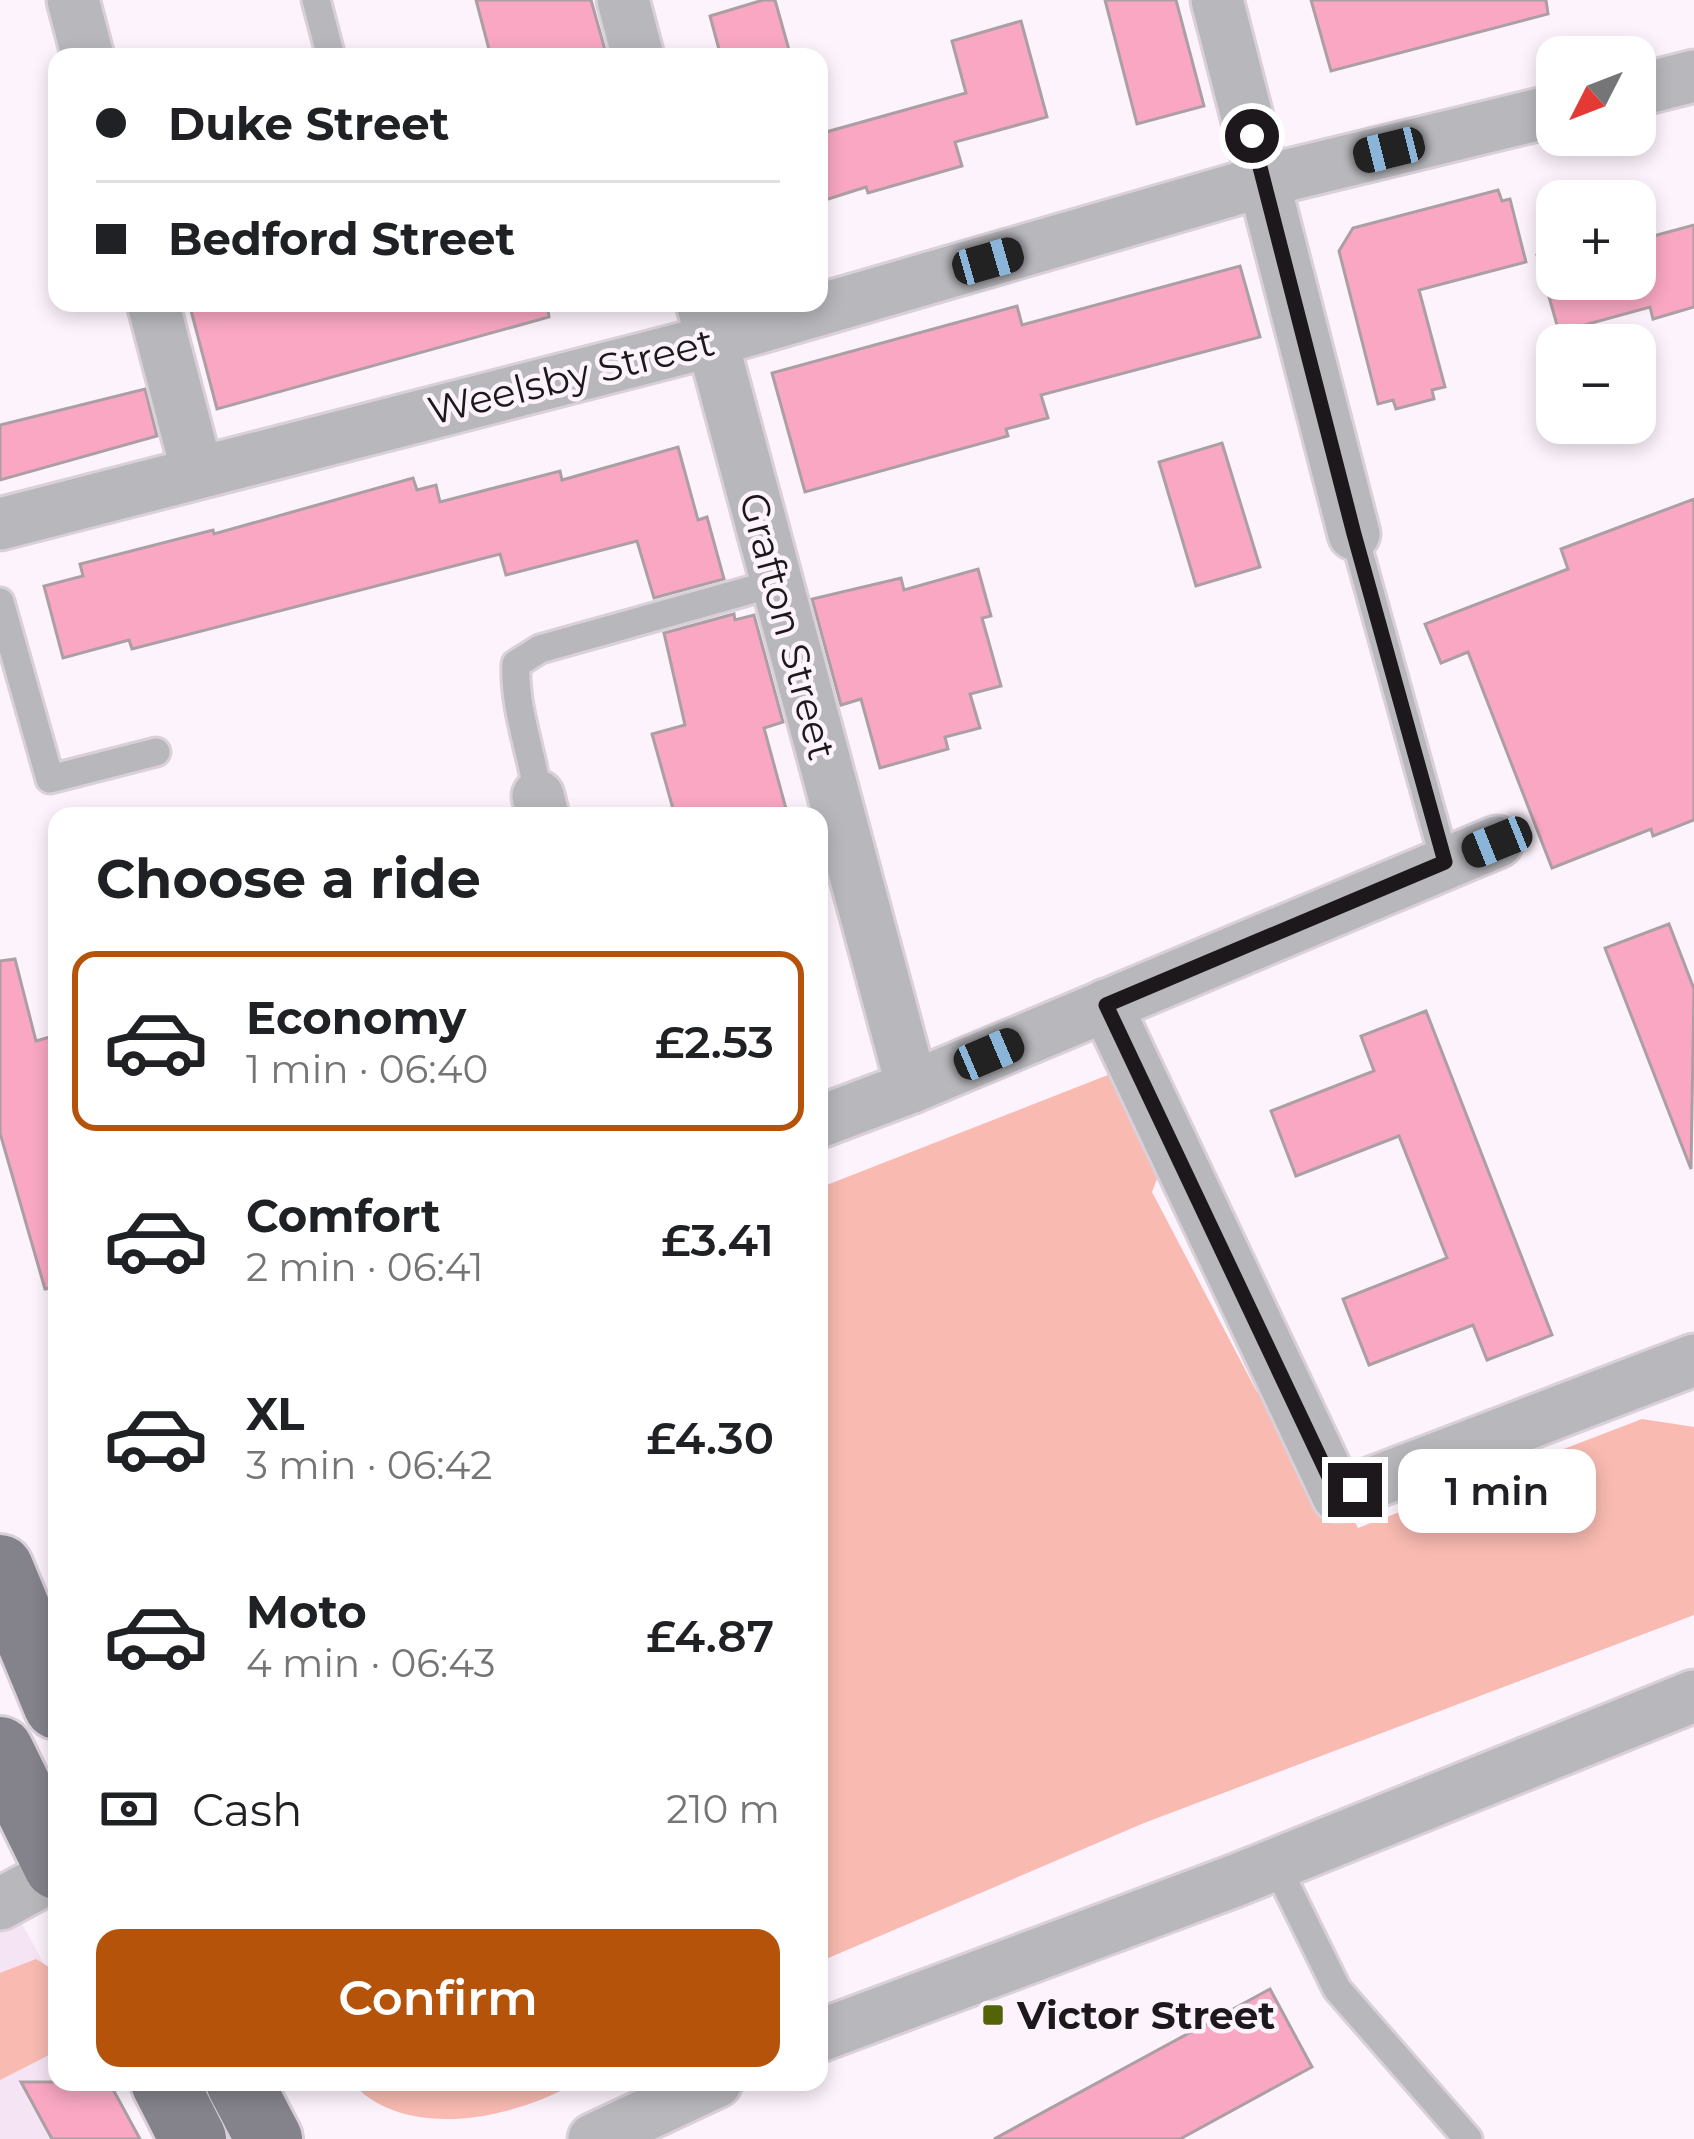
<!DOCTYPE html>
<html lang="en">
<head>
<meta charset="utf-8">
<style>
  :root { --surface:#fff; --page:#f2f2f2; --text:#202124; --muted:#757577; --line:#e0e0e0; --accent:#b45309 }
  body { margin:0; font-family:Montserrat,sans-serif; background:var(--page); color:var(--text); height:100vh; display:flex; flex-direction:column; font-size:45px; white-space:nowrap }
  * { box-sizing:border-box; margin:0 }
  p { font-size:39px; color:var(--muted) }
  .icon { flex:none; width:66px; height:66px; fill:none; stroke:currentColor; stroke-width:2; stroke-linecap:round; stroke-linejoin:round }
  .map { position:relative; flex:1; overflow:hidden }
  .drawer { position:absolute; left:48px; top:807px; width:780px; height:1284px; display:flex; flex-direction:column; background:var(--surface); border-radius:24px; box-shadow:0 6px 18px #0003 }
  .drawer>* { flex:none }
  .top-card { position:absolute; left:48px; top:48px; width:780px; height:264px; border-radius:24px; box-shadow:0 6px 18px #0003; display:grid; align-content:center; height:264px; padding:0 48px; background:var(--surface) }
  .needle { width:78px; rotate:228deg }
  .controls { position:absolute; left:1536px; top:36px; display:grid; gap:24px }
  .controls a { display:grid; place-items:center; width:120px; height:120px; border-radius:24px; background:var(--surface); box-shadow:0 6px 18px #0003; font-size:60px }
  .end { position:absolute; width:54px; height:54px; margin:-27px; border:15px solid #1c181b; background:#fff; box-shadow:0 0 0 6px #fff }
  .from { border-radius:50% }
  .bubble { position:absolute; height:84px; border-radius:24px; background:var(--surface); box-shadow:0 6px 18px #0003; font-size:39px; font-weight:600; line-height:84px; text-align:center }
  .car { position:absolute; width:36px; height:72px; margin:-36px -18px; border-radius:15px; box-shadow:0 0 9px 3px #0007; background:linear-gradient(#222 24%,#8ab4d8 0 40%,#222 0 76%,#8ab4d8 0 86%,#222 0) }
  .top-card b { display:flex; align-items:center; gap:42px; height:114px; font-size:45px }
  .top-card b+b { border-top:3px solid var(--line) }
  .top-card i { width:30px; height:30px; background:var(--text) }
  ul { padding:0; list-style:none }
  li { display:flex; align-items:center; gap:36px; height:180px; margin:0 24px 18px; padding:0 24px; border:6px solid transparent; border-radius:24px }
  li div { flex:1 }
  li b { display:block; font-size:45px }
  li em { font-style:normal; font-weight:600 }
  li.selected { border-color:var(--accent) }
  li>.icon { width:108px; height:108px; stroke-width:1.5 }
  h2 { padding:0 48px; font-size:54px; line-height:144px }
  .pay { display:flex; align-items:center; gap:30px; height:132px; padding:0 48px; font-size:45px }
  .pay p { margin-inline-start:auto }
  .action { display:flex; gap:24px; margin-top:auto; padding:24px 48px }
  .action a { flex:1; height:138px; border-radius:24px; background:var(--accent); color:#fff; font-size:48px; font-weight:600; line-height:138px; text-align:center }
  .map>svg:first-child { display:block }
  .built { fill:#f5e5f4 }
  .green { fill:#f8bab1 }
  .building { fill:#f9a7c3; stroke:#ac9fa3; stroke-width:3 }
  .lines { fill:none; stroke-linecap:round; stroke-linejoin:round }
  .lane-casing { stroke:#d9d0d9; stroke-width:33 }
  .street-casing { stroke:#d9d0d9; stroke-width:57 }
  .primary-casing { stroke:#d9d0d9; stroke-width:72 }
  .lane { stroke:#b8b7bc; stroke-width:27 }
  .street { stroke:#b8b7bc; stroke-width:51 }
  .primary { stroke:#84828b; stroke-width:66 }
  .route { stroke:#1c181b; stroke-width:15 }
  .poi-dot { fill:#556307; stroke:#fdf3fd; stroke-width:4.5 }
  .labels { text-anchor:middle; stroke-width:9; stroke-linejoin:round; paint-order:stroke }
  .street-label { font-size:39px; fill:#1c181b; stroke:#fdf3fd }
  .poi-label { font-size:39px; font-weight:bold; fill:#1c181b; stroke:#fdf3fd; text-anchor:start }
</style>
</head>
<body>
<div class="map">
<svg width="1694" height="2139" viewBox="0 0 1694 2139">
  <rect width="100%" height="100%" fill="#fdf3fd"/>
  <path class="built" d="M0,1883L57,1988V2082L140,2139H0Z"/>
  <g class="green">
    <path d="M1113,1073L1162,1166L1152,1192L1257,1392L1289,1401L1358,1528L1642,1419L1694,1427V1615L1144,1823L819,1962V1188Z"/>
    <path d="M36,1959L57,1972V2051L0,2080V1973Z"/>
    <path d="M351,2082H578C505,2123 402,2139 351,2082Z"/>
  </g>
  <g class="building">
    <path d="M476,0H591L607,57H491Z"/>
    <path d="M763,0H775L791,57H721L710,16Z"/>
    <path d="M1105,0H1176L1204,106L1137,124Z"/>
    <path d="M1311,0H1546L1548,14L1331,71Z"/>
    <path d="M1021,21L1047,117L955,142L962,166L868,193L866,187L819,202V134L966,93L952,41Z"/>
    <path d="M1498,190L1502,201L1510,199L1526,262L1419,290L1445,387L1432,390L1434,399L1396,409L1393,400L1378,404L1339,251L1353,228Z"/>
    <path d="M1694,225V307L1653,319L1650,307L1559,332L1537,255L1557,250V279H1635V241Z"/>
    <path d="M1240,266L1260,337L1041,395L1048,418L1006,429L1008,436L805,492L772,373L1017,306L1022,325Z"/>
    <path d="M189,303H547L549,317L217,409Z"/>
    <path d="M145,389L157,436L0,480V425Z"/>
    <path d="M1222,443L1260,567L1196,586L1159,462Z"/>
    <path d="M678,447L698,520L707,517L724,579L654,598L637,541L506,575L500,554L132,649L129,640L63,658L44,586L83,576L80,564L213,530L214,534L413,478L417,490L436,485L440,502L560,471L562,480Z"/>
    <path d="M1694,499V820L1653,836L1651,829L1552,868L1468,652L1441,663L1425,624L1568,569L1561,549Z"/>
    <path d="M978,569L991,616L982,618L1001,686L970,694L980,728L945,737L948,749L880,768L861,699L841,705L812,599L901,578L904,590Z"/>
    <path d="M734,614L735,620L754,615L783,722L764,728L788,816H675L652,734L685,725L664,633Z"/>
    <path d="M1669,924L1694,989L1691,1169L1605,948Z"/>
    <path d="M15,959L36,1041L57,1035V1287L45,1289L0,1133V961Z"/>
    <path d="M1426,1011L1552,1335L1487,1360L1473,1325L1369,1365L1343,1299L1447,1258L1399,1136L1296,1176L1271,1111L1374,1071L1361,1036Z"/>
    <path d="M1270,1989L1312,2067L1180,2139H994Z"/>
    <path d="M21,2082H109L140,2139H52Z"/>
  </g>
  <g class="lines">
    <g class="lane-casing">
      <g id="lane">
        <path d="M316,0L331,57"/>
        <path d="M1354,534L1445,863"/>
        <path d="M0,602L50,779L156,752"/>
        <path d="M538,796C532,752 514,709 516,664L540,649L776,583"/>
        <path d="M1275,1863L1337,1989L1468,2139"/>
      </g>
    </g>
    <g class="street-casing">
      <g id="street">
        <path d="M73,0L88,57"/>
        <path d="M623,0L638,57"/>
        <path d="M1217,0L1354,534"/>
        <path d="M1635,91L1694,76"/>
        <path d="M153,303L197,471"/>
        <path d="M702,303L912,1087"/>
        <path d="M0,524L712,341L1264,181L1557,110"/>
        <path d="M538,796L543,816"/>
        <path d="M1106,1005L1338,1496L1694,1360"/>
        <path d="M819,1122L912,1087L1497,842"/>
        <path d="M0,1904L57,1873"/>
        <path d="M819,2036L1234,1881L1694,1696"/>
        <path d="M594,2139L716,2082"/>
      </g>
    </g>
    <g class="primary-casing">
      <g id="primary">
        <path d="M0,1568L57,1706"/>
        <path d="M0,1750L57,1866"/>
        <path d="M164,2082L193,2139"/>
        <path d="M239,2082L269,2139"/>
      </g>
    </g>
    <use href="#lane" class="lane"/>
    <use href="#street" class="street"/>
    <use href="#primary" class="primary"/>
  </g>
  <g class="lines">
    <path class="route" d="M1252,136L1354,534L1445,862L1106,1005L1338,1496L1355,1490"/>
  </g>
  <rect class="poi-dot" x="981" y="2003" width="24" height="24" rx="6"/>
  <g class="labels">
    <g class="street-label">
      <text transform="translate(571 376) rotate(-14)" y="14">Weelsby Street</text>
      <text transform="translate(788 626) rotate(75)" y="14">Grafton Street</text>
    </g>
    <g class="poi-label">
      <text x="1017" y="2029">Victor Street</text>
    </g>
  </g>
</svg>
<div class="controls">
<a><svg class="needle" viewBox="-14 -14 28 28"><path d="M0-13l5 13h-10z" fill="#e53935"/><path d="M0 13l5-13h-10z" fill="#757577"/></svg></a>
<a>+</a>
<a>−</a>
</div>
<i class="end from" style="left:1252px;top:136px"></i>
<i class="end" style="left:1355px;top:1490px"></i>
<div class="bubble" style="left:1398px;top:1449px;width:198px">1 min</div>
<i class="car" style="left:1389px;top:150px;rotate:256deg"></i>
<i class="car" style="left:988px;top:261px;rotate:74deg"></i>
<i class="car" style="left:1497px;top:842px;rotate:248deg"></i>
<i class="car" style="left:989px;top:1054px;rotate:67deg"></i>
<div class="top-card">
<b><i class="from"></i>Duke Street</b>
<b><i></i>Bedford Street</b>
</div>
<section class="drawer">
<h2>Choose a ride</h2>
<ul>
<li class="selected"><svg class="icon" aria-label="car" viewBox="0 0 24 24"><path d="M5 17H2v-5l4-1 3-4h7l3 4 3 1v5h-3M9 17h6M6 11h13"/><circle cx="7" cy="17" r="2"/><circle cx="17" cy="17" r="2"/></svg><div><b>Economy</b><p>1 min · 06:40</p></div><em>£2.53</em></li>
<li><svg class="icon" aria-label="car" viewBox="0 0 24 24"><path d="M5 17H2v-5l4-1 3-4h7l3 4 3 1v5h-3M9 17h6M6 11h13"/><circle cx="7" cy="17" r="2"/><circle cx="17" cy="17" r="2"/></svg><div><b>Comfort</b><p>2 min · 06:41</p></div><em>£3.41</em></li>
<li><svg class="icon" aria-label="car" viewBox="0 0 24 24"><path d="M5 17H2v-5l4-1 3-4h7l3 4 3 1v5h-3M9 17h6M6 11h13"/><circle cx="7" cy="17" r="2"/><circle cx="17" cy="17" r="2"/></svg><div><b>XL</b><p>3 min · 06:42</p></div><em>£4.30</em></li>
<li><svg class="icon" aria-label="car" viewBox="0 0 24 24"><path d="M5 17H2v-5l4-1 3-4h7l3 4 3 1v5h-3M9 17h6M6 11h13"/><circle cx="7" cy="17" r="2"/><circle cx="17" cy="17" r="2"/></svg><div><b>Moto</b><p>4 min · 06:43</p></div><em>£4.87</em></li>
</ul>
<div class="pay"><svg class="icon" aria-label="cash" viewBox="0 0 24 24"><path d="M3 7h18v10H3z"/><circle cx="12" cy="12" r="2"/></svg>Cash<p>210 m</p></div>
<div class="action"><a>Confirm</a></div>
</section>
</div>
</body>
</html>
